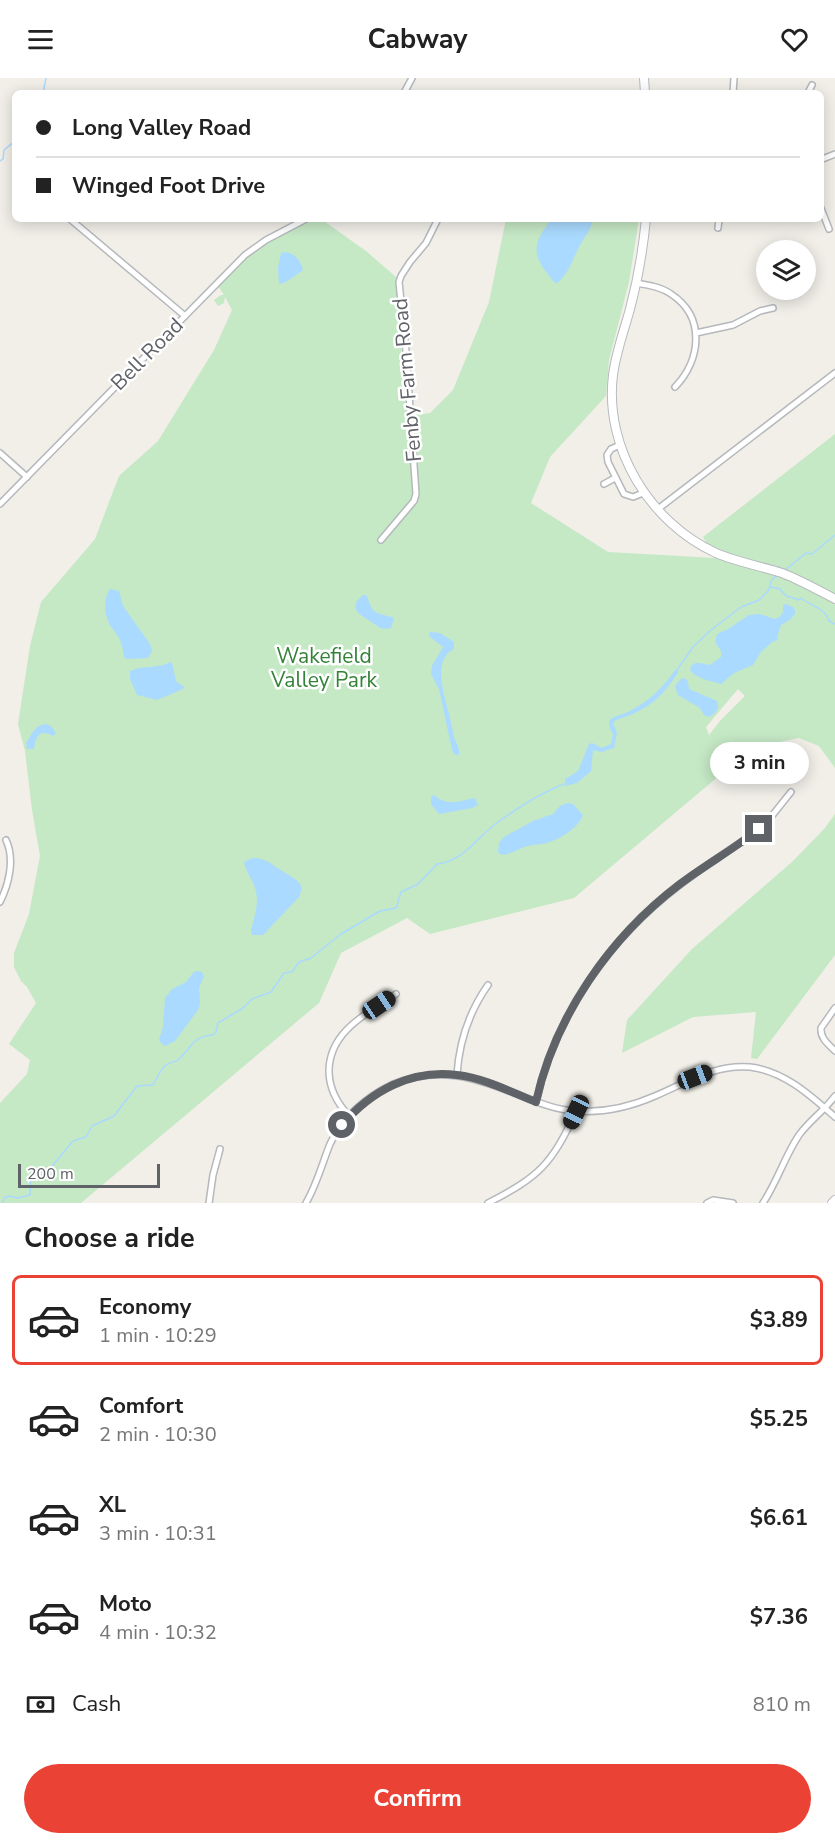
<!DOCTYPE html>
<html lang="en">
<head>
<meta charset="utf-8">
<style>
  :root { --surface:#fff; --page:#f6f6f6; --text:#222; --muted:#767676; --line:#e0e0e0; --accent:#ea4335 }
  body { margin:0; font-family:"Nunito Sans",sans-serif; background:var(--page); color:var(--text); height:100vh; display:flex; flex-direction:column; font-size:22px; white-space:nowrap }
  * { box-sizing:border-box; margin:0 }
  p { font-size:20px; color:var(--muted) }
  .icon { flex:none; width:33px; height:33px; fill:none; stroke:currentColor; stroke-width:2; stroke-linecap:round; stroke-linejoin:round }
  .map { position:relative; height:1125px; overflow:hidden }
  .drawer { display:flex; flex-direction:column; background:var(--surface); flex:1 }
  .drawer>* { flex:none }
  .top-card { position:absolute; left:12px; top:12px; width:812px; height:132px; border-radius:9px; box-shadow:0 3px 15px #0003; display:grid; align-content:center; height:132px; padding:0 24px; background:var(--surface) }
  .tools { position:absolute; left:756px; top:162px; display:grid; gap:12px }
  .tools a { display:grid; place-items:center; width:60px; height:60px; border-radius:50%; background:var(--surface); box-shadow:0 3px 15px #0003; font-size:30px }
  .scale { position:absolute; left:18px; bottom:15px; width:142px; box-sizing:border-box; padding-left:6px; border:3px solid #5f6368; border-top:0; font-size:16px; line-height:21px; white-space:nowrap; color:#5f6368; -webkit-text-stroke:4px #fff; paint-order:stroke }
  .end { position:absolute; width:27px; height:27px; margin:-14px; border:8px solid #5f6368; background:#fff; box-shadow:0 0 0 3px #fff }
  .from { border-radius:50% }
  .bubble { position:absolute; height:42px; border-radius:21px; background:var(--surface); box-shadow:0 3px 15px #0003; font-size:20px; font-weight:700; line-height:42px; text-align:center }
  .car { position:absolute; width:18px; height:36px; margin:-18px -9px; border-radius:8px; box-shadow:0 0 4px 2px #0007; background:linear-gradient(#222 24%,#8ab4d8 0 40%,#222 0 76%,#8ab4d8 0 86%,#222 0) }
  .top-card b { display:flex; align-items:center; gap:21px; height:57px; font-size:22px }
  .top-card b+b { border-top:2px solid var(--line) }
  .top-card i { width:15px; height:15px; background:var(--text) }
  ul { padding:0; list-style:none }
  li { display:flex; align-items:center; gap:18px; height:90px; margin:0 12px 9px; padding:0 12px; border:3px solid transparent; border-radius:9px }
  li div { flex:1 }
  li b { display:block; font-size:22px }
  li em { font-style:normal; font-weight:700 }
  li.on { border-color:var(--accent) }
  li>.icon { width:54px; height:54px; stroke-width:1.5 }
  h2 { padding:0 24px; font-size:27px; line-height:72px }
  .pay { display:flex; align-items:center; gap:15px; height:66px; padding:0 24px; font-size:22px }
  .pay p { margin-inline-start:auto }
  .primary-button { display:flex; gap:12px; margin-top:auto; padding:12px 24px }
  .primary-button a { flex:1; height:69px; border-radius:36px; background:var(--accent); color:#fff; font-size:24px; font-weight:700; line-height:69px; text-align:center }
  header { display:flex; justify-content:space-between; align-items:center; height:78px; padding:0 24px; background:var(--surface); font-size:27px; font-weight:700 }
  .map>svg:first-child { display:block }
  .green { fill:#c5e8c5; fill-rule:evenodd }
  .water { fill:#aadaff }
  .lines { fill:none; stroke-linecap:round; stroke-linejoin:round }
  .stream { stroke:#aadaff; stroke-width:1.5 }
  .street-casing { stroke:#b5b8bc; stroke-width:8 }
  .secondary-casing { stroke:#b6babf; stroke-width:10 }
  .street { stroke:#fff; stroke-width:5 }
  .secondary { stroke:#fff; stroke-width:8 }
  .route { stroke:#5f6368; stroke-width:8 }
  .labels { text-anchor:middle; stroke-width:5; stroke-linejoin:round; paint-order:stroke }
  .street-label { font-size:21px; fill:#5f6368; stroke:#fff }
  .park-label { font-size:21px; fill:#348238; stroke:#fff }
</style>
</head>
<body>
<header><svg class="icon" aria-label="menu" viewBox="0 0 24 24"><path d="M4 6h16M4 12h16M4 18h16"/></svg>Cabway<svg class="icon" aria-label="heart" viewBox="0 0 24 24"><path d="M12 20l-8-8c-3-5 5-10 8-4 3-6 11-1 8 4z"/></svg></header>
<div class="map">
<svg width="835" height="1125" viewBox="0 0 835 1125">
  <rect width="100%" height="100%" fill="#f1efe8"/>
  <g class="green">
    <path d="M312,141H321L366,173L396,199L401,269L409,338L430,335L453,312L489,224L506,141H639L629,204L609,282L606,318L550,379L531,425L608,474L715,480L703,459L835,356V690L819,668L799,660L769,666L754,675L736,679L720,693V697L574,820L430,856L407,840L341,875L319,925L81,1125H0V1025L27,996L30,982L9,966L36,925L27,909L21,903L14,889V875L29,836L40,778L32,732L25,673L18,646L30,568L41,524L95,461L119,398L158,363L214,272L232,232L225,219L224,225L218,228L214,222L221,217H224L218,208L249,177L267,164ZM738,611L745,618L720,643L709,657L706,649Z"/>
    <path d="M835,736V877L757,981L751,980L756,934L693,939L622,975L627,942L692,871L792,784L825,750Z"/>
  </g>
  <g class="water">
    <path d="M552,141H593C591,152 585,158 580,167C573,180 569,196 557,205H555C533,179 529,169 552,141Z"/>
    <path d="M284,174C295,175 300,182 303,192C297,196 285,206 279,206L278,190L281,175Z"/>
    <path d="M110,511L119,513L123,528L150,566L152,573L148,580L126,581L124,579C123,572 122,566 119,560C116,554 110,549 108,543C104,534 104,518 110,511Z"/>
    <path d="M363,517H366C369,522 370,528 373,532C378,537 387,537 394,540L391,550C382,552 380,550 373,545C361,537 346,531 363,517Z"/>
    <path d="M785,526C805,531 791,542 781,547L777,559L778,562L772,564L761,574L753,587L734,595L721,606C711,603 696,601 690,592C692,581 702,586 710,587L721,579V573L715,564L717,556L728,551L749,537L759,536L775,541L780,539L783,534V527Z"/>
    <path d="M430,554L440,555L454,564V571C431,581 445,619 449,636C451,644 452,651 454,659C456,666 460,670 459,677L454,676L452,672L439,611L431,596L432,588L443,569L429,558Z"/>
    <path d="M170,584L172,585L176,603L184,609L183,611L157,622L137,617L130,601V593C142,587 159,591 170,584Z"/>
    <path d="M675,592L679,593C660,622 649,631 616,642L613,645L617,655L614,670L601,674L593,672L591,693L577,705L565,708V701L578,693L589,666L592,665L602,670L611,666L613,656L610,651L609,643C614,637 623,637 630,633C649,623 663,610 675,592Z"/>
    <path d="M682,600L686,601L688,604L689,611L717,623L718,629L716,634L709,639L704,637L700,630L678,617L675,608Z"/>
    <path d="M46,646L51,648L56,655L53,658C40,651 36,657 34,671H27L26,665C31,657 35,647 46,646Z"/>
    <path d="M434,717C448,729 459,723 475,720L478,727L472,730L439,736L431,726V719Z"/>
    <path d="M568,725L573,726L583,737C578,751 556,764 542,766C538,767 533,766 528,768C519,770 512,776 502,777L498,774L499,765L504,759L533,743L553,736L560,728Z"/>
    <path d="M252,780C268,780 274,789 287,796C292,799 296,801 299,805C303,809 301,814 299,819L263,857H252L251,852C255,836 261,821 253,805C250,798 245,791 244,784Z"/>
    <path d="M197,893L202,894L204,898L199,910L200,925L198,932L175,963L165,968L161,965L159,962L163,949L165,920L172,911L186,904L194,894Z"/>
  </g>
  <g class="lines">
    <g class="stream">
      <path d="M43,15L46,0"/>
      <path d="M0,83L3,81L4,72L15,63"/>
      <path d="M784,493L806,475L812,476L835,457"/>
      <path d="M771,509L780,511C789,523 787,516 798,522L801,520C811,528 825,530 829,543L835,546"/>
      <path d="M677,592L692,570L711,552L741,529L759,522L768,513L772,501L777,498"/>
      <path d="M3,1125L4,1120L9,1118L18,1120L30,1117L31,1096L39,1099L48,1093L73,1063L86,1059L92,1048L114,1038L137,1008L153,1007C157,1000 160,992 166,987C170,984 176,984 179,981C192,969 193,958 213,957L216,954L218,945L243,930L252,921L271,914L284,895L292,894L299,884L311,880L341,856L380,833L396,830L401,814L418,806L437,786C463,784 478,758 498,744C519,729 540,715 564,706"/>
    </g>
    <g class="street-casing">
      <g id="street">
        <path d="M404,15L412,0"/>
        <path d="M733,15L734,0"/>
        <path d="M808,15L812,7"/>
        <path d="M820,82L835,76"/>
        <path d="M820,128L829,151"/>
        <path d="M70,141L185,238"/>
        <path d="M718,150L719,141"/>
        <path d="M636,205C648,207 661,209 671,216C706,239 701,282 675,309"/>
        <path d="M696,255L733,247L760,233L773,230"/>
        <path d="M620,367L611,371L607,377L608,384L624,416L633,419L643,415"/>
        <path d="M0,375L27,399"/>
        <path d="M604,406L615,400"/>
        <path d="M0,426L245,177L266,162L306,141"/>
        <path d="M658,431L835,295"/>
        <path d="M381,462L414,423L416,416L406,273L399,204L401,198L410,184L426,165L438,141"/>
        <path d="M0,824C9,806 15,781 6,762"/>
        <path d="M835,930L821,950C820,960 828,966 835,973"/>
        <path d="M457,997C459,964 469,934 488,907"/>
        <path d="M536,1024C553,944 603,870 666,818C695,793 729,774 759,751L771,739L791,714"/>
        <path d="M349,1038C337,1025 329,1011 329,993C329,954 367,935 396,916"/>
        <path d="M209,1125L213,1097L220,1071"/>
        <path d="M306,1125C317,1106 322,1086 330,1066C342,1040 366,1019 391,1007C437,987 475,999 519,1017C537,1024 556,1032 575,1033C603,1035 630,1029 655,1018C686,1005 714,986 750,989C784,993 810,1017 835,1039"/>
        <path d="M488,1125C540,1098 551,1087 576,1034"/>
        <path d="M707,1125L713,1122L733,1125"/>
        <path d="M763,1125C777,1104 785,1078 799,1057C810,1042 824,1033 835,1018"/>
      </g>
    </g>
    <g class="secondary-casing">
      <g id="secondary">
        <path d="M644,0L645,15"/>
        <path d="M646,141C643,171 638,201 630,231C624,253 616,274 613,297C604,370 650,445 716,475C737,484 760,488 782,495C800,502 818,512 835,521"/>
        <path d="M832,1125L835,1122"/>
      </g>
    </g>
    <use href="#street" class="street"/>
    <use href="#secondary" class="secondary"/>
  </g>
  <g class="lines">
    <path class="route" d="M342,1047C371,1013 411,991 457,997C484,1000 511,1014 536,1024C555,938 610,859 680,806C705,787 734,771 759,751"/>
  </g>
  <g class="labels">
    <g class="street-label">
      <text transform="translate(147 276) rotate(-45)" y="7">Bell Road</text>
      <text transform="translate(407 302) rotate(-95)" y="7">Fenby Farm Road</text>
    </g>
    <g class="park-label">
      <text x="324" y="585">Wakefield<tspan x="324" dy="24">Valley Park</tspan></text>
    </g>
  </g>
</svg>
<div class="tools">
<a><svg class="icon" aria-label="layers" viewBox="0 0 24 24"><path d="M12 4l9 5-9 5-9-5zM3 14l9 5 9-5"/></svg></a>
</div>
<div class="scale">200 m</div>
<i class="end from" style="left:342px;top:1047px"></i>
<i class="end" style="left:759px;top:751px"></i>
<div class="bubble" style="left:710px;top:664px;width:99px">3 min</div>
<i class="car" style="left:379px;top:927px;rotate:56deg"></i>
<i class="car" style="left:695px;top:999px;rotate:69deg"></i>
<i class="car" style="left:576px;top:1034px;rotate:205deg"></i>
<div class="top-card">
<b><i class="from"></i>Long Valley Road</b>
<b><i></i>Winged Foot Drive</b>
</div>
</div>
<section class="drawer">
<h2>Choose a ride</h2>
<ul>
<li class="on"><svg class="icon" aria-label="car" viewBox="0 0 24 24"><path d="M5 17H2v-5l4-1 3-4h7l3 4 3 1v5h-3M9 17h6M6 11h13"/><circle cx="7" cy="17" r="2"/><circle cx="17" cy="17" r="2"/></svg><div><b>Economy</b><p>1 min · 10:29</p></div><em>$3.89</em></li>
<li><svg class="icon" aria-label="car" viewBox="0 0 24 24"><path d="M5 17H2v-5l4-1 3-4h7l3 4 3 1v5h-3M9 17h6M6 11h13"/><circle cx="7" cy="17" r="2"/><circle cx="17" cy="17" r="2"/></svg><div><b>Comfort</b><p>2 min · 10:30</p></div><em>$5.25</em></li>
<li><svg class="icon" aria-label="car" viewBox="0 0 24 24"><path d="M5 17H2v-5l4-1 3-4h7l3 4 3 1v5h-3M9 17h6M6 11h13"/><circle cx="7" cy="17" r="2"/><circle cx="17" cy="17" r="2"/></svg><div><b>XL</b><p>3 min · 10:31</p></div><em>$6.61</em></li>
<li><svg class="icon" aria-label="car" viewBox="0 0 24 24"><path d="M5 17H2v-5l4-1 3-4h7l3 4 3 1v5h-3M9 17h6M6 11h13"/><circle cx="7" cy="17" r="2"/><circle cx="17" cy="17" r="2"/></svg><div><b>Moto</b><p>4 min · 10:32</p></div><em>$7.36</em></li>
</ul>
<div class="pay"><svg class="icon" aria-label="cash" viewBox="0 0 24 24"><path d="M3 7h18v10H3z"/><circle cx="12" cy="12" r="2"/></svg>Cash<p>810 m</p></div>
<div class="primary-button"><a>Confirm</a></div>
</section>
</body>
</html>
